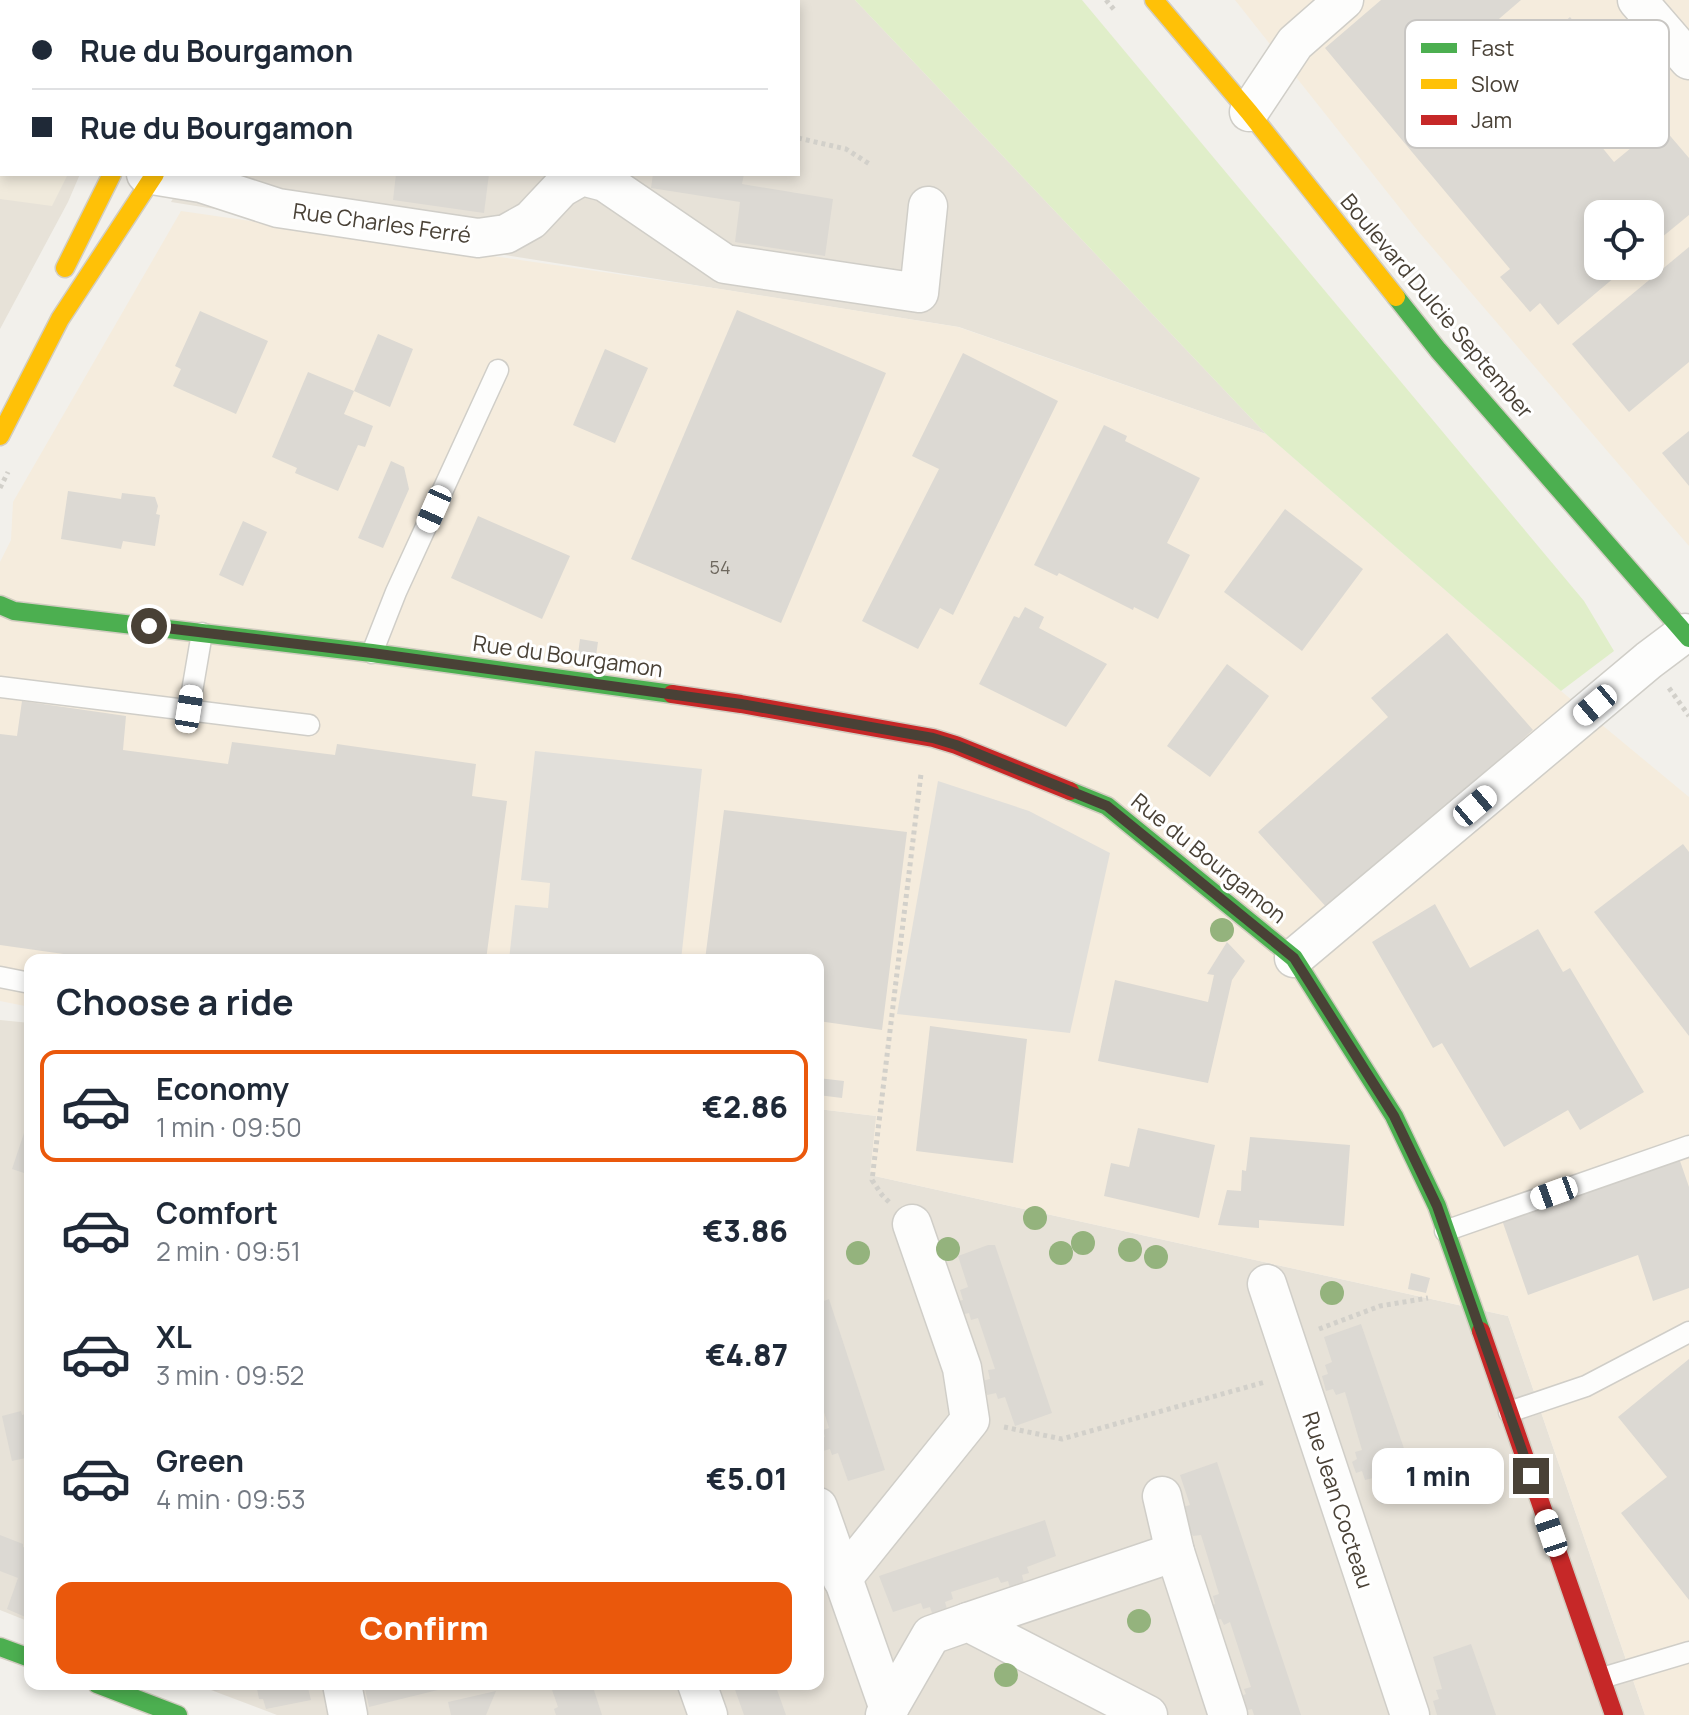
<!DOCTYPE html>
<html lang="en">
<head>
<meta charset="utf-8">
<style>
  :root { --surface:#fff; --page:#f2f2f3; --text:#1f2937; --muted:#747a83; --line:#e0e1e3; --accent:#ea580c }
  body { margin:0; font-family:Manrope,sans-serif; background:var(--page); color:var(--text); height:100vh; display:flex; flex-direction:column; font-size:30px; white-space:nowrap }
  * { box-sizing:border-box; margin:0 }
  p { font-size:26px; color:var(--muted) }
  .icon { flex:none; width:44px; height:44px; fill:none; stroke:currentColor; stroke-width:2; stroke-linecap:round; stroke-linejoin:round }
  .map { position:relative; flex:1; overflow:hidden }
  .sheet { position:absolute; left:24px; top:954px; width:800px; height:736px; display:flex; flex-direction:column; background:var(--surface); border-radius:16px; box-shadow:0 4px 12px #0003 }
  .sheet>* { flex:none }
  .top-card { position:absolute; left:0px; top:0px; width:800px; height:176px; box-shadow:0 4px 12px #0003; display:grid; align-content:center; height:176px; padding:0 32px; background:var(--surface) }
  .controls { position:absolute; left:1584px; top:200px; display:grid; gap:16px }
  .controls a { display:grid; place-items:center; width:80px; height:80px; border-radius:16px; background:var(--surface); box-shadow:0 4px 12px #0003; font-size:40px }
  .end { position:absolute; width:36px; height:36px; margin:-18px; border:10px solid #494136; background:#fff; box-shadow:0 0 0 4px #fff }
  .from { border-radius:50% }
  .bubble { position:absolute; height:56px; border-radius:16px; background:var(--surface); box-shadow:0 4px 12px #0003; font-size:26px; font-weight:800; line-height:56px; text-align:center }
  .car { position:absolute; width:24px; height:48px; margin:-24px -12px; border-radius:10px; box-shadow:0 0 6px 2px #0007; background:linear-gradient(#fff 24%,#345 0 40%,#fff 0 76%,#345 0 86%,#fff 0) }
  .top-card b { display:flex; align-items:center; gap:28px; height:76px; font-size:30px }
  .top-card b+b { border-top:2px solid var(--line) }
  .top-card i { width:20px; height:20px; background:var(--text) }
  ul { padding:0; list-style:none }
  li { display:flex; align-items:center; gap:24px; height:112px; margin:0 16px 12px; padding:0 16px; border:4px solid transparent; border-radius:16px }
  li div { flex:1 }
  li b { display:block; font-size:30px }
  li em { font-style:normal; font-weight:800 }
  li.active { border-color:var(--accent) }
  li>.icon { width:72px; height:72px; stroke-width:1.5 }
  h2 { padding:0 32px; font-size:36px; line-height:96px }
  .action { display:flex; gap:16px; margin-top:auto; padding:16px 32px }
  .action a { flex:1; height:92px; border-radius:16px; background:var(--accent); color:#fff; font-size:32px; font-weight:800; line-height:92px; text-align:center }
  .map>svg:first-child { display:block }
  .residential { fill:#e7e2d8 }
  .commercial { fill:#f5ecdd; fill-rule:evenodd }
  .education { fill:#f0eadc }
  .green { fill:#e0eec9 }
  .parking { fill:#e1dfda }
  .building { fill:#dcd9d3 }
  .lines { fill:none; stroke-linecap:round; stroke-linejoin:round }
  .lane-casing { stroke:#d0cec8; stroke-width:23 }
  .street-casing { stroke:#d0cec8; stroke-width:41 }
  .fast-casing { stroke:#d2cdc1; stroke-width:21 }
  .slow-casing { stroke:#d2cdc1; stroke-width:21 }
  .jam-casing { stroke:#d2cdc1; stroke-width:21 }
  .path { stroke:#d2d0ca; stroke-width:5; stroke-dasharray:4 4; stroke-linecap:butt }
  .lane { stroke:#fdfdfc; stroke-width:20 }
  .street { stroke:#fdfdfc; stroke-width:38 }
  .fast { stroke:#4caf50; stroke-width:18 }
  .slow { stroke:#ffc107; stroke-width:18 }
  .jam { stroke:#c62828; stroke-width:18 }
  .tree { fill:#94b37d }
  .route { stroke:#494136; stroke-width:10 }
  .labels { text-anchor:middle; stroke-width:6; stroke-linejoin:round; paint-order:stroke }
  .number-label { font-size:18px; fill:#6e685e }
  .street-label { font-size:22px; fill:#494136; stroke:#fff }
  .key { fill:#fff; stroke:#c8c6c3; stroke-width:2 }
  .key-label { font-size:22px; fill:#494136 }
</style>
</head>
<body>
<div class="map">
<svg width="1689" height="1715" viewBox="0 0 1689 1715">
  <rect width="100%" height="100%" fill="#f2f0eb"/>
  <g class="residential">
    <path d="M0,0L149,2H2V174H80L68,202L0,329Z"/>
    <path d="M272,0H855L1266,434L959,327L171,202L186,174H798V2H271Z"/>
    <path d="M0,1020L30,1023V1622L0,1610Z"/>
    <path d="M818,1109L877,1116L870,1175L1508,1316L1645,1715H277L195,1684H818Z"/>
  </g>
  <g class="commercial">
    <path d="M1235,0H1689V546L1418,231ZM1598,214H1650V266H1598Z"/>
    <path d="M181,211L727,290L958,327L1266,434L1561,691L1689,797V1715H1645L1508,1316L870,1175L876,1116L818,1109V960H30V1007L0,1001V562L11,540L13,502Z"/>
  </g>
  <path class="education" d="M0,0H152L151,2H2V174H68L52,206L0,199Z"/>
  <path class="green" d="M855,0H1082L1584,601L1614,651L1561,691L1266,434Z"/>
  <g class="parking">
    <path d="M535,751L702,769L681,960H509L515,905L548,908L550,883L521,880Z"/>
    <path d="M938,781L1029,811L1110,853L1070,1033L897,1014Z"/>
  </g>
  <g class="building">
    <path d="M1381,0H1521L1450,61L1479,96L1570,17L1627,86L1583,124L1614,162L1660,124L1689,158V215L1650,247V214H1598V266H1628L1558,325L1540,303L1530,312L1500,277L1510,269L1325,48Z"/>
    <path d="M396,174H489L484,213L393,200Z"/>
    <path d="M653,174H744L742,184L833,199L825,256L735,242L740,202L651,188Z"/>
    <path d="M1689,247V362L1629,412L1572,344Z"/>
    <path d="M737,310L886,373L781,623L631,559Z"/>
    <path d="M200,311L268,341L236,414L173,386L181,369L175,366Z"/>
    <path d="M378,334L413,349L390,407L354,391Z"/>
    <path d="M605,349L648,368L615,443L573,425Z"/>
    <path d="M963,353L1058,401L953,615L940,608L918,649L862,621L939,469L912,456Z"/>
    <path d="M308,372L354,391L344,414L373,426L365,447L358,445L338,491L295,473L297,468L272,457Z"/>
    <path d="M1104,425L1127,436L1125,441L1200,478L1167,543L1190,555L1158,619L1134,607L1133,610L1059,573L1057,576L1034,565Z"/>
    <path d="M1689,431V486L1662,453Z"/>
    <path d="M391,461L404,467L409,489L383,548L358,538Z"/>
    <path d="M68,491L121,499L122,493L155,497L158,506L156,514L160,515L155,546L123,541L121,549L61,539Z"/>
    <path d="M1285,509L1363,569L1302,651L1224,592Z"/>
    <path d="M478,516L570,556L542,619L451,578Z"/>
    <path d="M243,521L267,532L243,586L219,575Z"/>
    <path d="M1025,607L1044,617L1039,628L1107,664L1066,727L979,684L1014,616L1019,618Z"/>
    <path d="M1447,633L1533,730L1329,910L1258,832L1388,717L1371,698Z"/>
    <path d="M580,639L598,642L596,656L578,654Z"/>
    <path d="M1227,664L1269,696L1210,777L1167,746Z"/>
    <path d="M22,701L126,716L123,750L228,764L232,742L335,755L337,744L476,764L472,796L507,801L486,960H106L0,945V734L17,736Z"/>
    <path d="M724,810L907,832L882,1030L818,1021V960H705Z"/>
    <path d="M1683,844L1689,852V1036L1594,912Z"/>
    <path d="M1435,904L1470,968L1538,929L1563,972L1570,968L1644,1092L1580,1130L1568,1110L1504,1147L1442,1043L1433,1048L1372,942Z"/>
    <path d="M1227,942L1245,961L1232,980L1208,1083L1098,1061L1115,980L1208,1002L1214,975L1207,974Z"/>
    <path d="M930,1026L1027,1039L1013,1163L916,1151Z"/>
    <path d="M818,1078L844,1081L842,1098L818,1095Z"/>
    <path d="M1138,1128L1215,1145L1199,1218L1104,1196L1111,1163L1129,1167Z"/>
    <path d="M24,1133L30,1135V1175L12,1169Z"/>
    <path d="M1250,1137L1350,1145L1344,1226L1259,1220V1228L1218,1225L1227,1190L1241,1191L1242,1170L1246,1171Z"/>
    <path d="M1679,1158L1689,1187V1288L1653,1301L1638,1255L1528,1295L1502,1220Z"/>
    <path d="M988,1245H995L1052,1413L1015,1426L1005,1397L998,1399L996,1393L987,1395L982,1381L990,1379L988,1370L995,1369L978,1318L971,1320L969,1313L960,1315L955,1302L963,1300L960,1290L968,1287L958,1256Z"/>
    <path d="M1411,1273L1430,1278L1426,1293L1408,1289Z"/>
    <path d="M819,1294L821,1302L829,1299L885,1470L848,1481L838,1453L832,1455L830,1449L823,1451L819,1439L825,1437L823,1430L829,1428L818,1393Z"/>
    <path d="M1361,1324L1419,1492L1381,1504L1373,1478L1365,1480L1362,1471L1356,1473L1352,1462L1357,1459L1355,1452L1362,1450L1345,1392L1336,1395L1333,1389L1326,1391L1322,1376L1328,1374L1325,1365L1332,1362L1324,1337Z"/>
    <path d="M1689,1359V1600L1621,1513L1667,1477L1618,1417Z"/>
    <path d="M21,1411L22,1415L30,1413V1457L12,1461L2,1416Z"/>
    <path d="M1217,1462L1301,1715H1254L1252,1709L1243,1711L1238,1697L1246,1694L1244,1689L1251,1687L1230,1622L1224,1625L1221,1619L1214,1620L1208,1607L1215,1604L1213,1596L1219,1594L1201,1535L1193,1536L1190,1530L1183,1532V1507L1190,1505L1180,1475Z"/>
    <path d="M1045,1520L1056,1556L1027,1567L1029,1573L1022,1575L1024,1583L1010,1588L1008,1581L1001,1583L998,1577L951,1592L953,1599L945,1602L947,1609L932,1613L930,1607L923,1609L921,1603L893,1612L879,1576Z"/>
    <path d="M0,1535L23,1544V1547L30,1550V1619L7,1609L18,1578L0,1571Z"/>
    <path d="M1471,1644L1496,1715H1437L1433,1701L1439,1699L1436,1690L1442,1689L1433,1657Z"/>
    <path d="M198,1684H244V1686L215,1691Z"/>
    <path d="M256,1684H307L311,1700L266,1709L263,1699H259Z"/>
    <path d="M364,1684H458V1685L369,1707Z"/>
    <path d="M550,1684H592L602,1715H556L554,1709L558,1707Z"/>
    <path d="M733,1684H775L786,1715H744Z"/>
    <path d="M496,1691L486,1715H451L448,1702Z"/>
  </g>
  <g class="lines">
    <g class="lane-casing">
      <g id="lane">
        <path d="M226,2L227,0"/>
        <path d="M372,653L396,592L498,370"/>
        <path d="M0,687L309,725"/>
        <path d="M189,709L202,633"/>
        <path d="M0,977L30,983"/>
        <path d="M1445,1231L1689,1146"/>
        <path d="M1509,1412L1586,1386L1689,1332"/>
        <path d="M1602,1678L1689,1652"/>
      </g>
    </g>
    <g class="street-casing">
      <g id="street">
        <path d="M1637,0L1689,60"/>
        <path d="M1249,112L1295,43L1344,0"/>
        <path d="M146,174L201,183L278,208L478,238L506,234L531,220L561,188L582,176L605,182L725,264L919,293L928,206"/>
        <path d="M1294,958L1649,660L1685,633"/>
        <path d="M1267,1284L1410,1715"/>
        <path d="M1162,1496L1175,1552L1228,1715"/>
        <path d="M818,1507L889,1709"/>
        <path d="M842,1579L970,1420L962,1368L912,1224"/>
        <path d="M968,1622L1175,1552"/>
        <path d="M342,1684L348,1715"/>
        <path d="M697,1684L708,1715"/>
        <path d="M885,1715L931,1635L968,1622L1148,1715"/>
      </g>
    </g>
    <g class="fast-casing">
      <g id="fast">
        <path d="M1396,297L1438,350L1689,638"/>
        <path d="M0,605L14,611L372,653L672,694"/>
        <path d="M1070,791L1107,806L1294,958L1394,1116L1437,1206L1481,1331"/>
        <path d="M0,1647L30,1658"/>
        <path d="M97,1684L178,1715"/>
      </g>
    </g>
    <g class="slow-casing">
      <g id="slow">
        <path d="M1154,0L1249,112L1396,297"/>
        <path d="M198,2L199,0"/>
        <path d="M65,268L112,174"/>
        <path d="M0,436L60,319L155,174"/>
      </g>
    </g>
    <g class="jam-casing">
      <g id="jam">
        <path d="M672,694L741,704L933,738L956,745L1070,791"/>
        <path d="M1481,1331L1614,1715"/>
      </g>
    </g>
    <g class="path">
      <path d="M1106,0L1116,12"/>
      <path d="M24,2L25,0"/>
      <path d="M258,2L259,0"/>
      <path d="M631,2L632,0"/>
      <path d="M0,105L2,96"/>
      <path d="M798,138L846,149L871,165"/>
      <path d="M0,488L8,472"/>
      <path d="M1669,688L1689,716"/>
      <path d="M889,1202L882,1195L872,1180L921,774"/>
      <path d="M1319,1329L1380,1306L1428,1298"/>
      <path d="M1004,1427L1062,1439L1265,1382"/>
    </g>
    <use href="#lane" class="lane"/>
    <use href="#street" class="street"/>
    <use href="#fast" class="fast"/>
    <use href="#slow" class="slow"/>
    <use href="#jam" class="jam"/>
  </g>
  <g class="tree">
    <circle cx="1222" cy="930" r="12"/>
    <circle cx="1035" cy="1218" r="12"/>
    <circle cx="1083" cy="1243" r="12"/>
    <circle cx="948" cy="1249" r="12"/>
    <circle cx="1130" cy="1250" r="12"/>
    <circle cx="858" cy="1253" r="12"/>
    <circle cx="1061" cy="1253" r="12"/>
    <circle cx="1156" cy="1257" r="12"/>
    <circle cx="1332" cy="1293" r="12"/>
    <circle cx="1139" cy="1621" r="12"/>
    <circle cx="1006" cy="1675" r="12"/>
  </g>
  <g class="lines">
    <path class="route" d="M149,626L372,653L741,704L933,738L956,745L1107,806L1294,958L1394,1116L1437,1206L1531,1476"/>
  </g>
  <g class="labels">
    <g class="number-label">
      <text x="720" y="574">54</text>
    </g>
    <g class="street-label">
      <text transform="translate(382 223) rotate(8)" y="8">Rue Charles Ferré</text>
      <text transform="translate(1437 306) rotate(50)" y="8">Boulevard Dulcie September</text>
      <text transform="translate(568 656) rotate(8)" y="8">Rue du Bourgamon</text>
      <text transform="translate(1209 858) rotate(39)" y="8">Rue du Bourgamon</text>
      <text transform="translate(1338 1500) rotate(72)" y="8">Rue Jean Cocteau</text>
    </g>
  </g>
  <rect x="1405" y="20" width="264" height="128" rx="12" class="key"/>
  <rect x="1421" y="43" width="36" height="10" fill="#4caf50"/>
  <rect x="1421" y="79" width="36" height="10" fill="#ffc107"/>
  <rect x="1421" y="115" width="36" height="10" fill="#c62828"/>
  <g class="key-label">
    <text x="1471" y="56">Fast</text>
    <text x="1471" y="92">Slow</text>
    <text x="1471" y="128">Jam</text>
  </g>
</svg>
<div class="controls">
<a><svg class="icon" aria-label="locate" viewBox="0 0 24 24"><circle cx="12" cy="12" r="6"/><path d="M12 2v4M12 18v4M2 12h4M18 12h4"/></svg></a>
</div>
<i class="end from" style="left:149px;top:626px"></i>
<i class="end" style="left:1531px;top:1476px"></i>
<div class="bubble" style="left:1372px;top:1448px;width:132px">1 min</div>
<i class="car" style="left:434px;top:509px;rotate:204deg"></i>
<i class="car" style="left:1595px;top:705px;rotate:230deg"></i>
<i class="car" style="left:189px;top:709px;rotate:9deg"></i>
<i class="car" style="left:1475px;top:806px;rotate:50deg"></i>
<i class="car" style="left:1554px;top:1193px;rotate:250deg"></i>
<i class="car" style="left:1551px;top:1533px;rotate:341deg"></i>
<div class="top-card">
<b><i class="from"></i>Rue du Bourgamon</b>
<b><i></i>Rue du Bourgamon</b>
</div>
<section class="sheet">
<h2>Choose a ride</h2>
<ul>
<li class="active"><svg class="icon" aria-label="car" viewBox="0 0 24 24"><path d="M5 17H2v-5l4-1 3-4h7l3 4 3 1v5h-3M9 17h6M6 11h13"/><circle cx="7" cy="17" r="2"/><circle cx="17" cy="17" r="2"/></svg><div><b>Economy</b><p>1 min · 09:50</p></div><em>€2.86</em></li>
<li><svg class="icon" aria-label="car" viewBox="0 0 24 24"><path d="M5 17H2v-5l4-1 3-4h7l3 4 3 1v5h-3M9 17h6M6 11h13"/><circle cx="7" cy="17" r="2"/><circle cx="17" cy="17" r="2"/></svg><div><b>Comfort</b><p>2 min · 09:51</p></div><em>€3.86</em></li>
<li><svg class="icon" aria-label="car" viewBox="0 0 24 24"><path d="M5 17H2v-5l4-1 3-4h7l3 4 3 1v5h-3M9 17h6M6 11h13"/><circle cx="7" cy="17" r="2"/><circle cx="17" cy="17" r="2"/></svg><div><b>XL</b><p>3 min · 09:52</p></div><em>€4.87</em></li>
<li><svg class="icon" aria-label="car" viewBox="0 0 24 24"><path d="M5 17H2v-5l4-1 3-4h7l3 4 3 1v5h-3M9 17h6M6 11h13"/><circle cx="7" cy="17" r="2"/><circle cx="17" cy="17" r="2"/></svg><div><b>Green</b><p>4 min · 09:53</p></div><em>€5.01</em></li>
</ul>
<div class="action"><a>Confirm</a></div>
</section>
</div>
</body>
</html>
